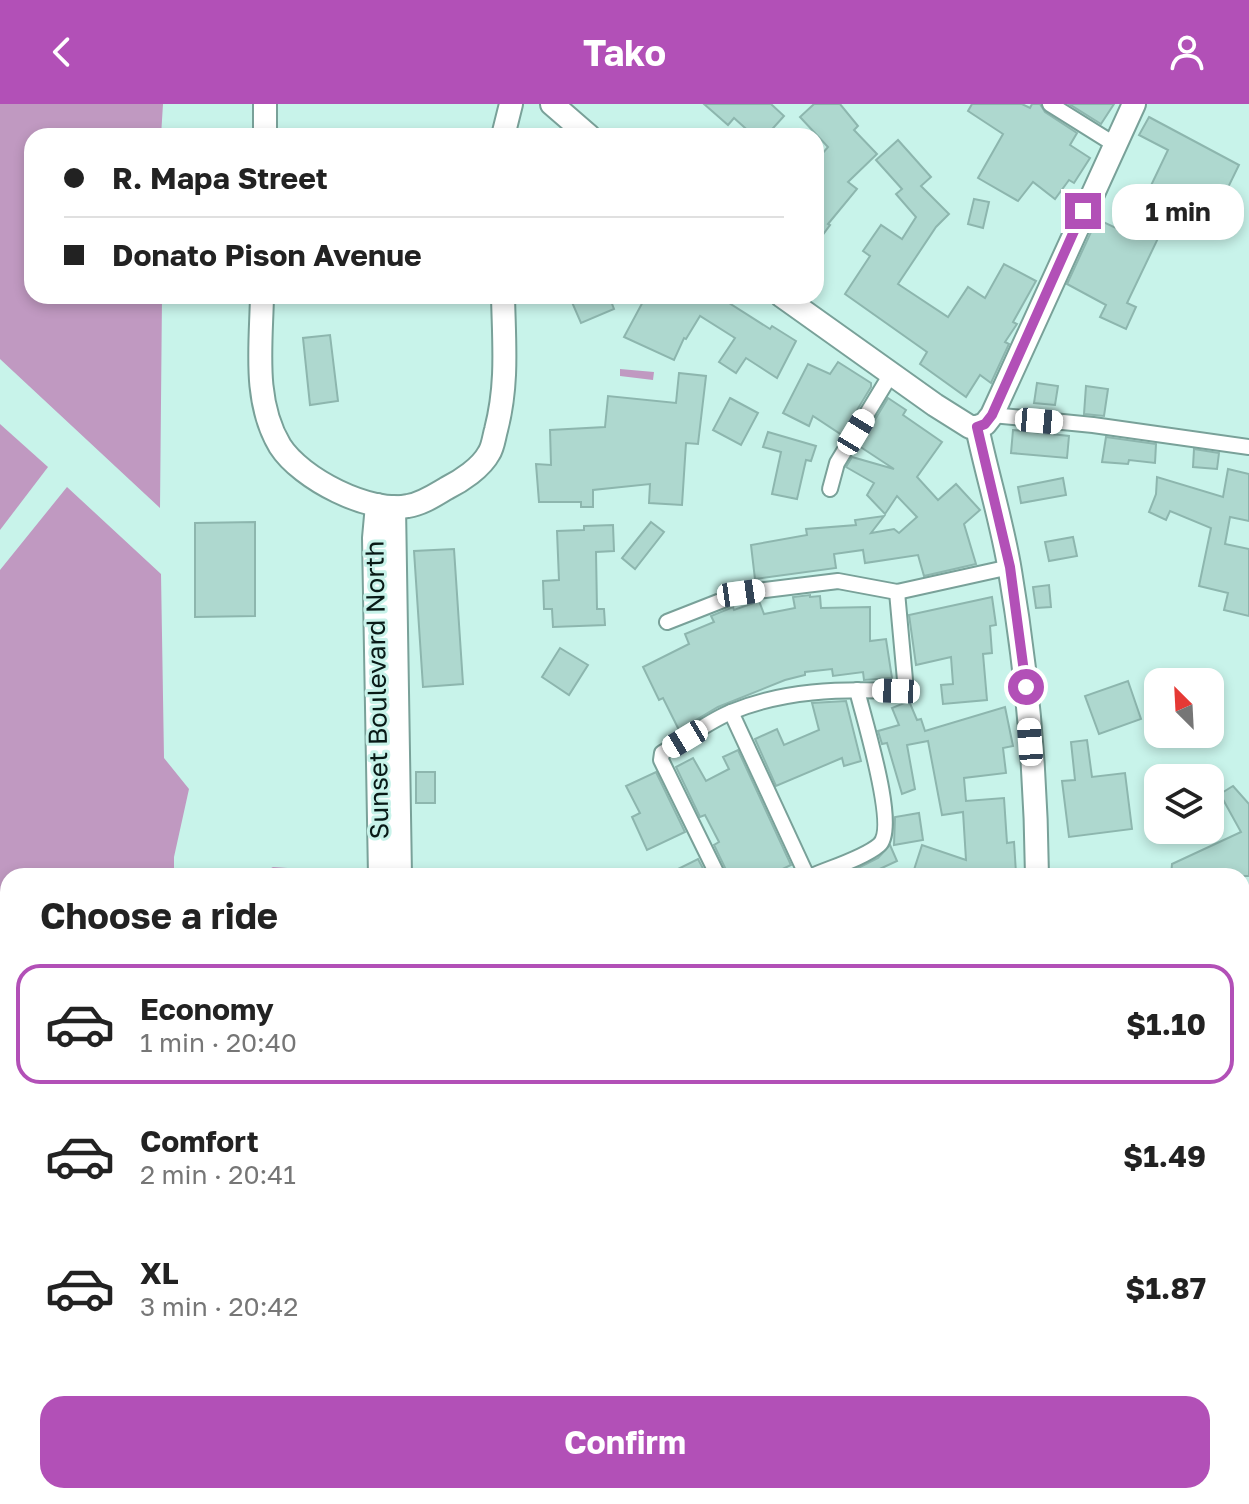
<!DOCTYPE html>
<html lang="en">
<head>
<meta charset="utf-8">
<style>
  :root { --surface:#fff; --page:#f2f2f2; --text:#222; --muted:#767676; --line:#e0e0e0; --accent:#b250b7 }
  body { margin:0; font-family:"Golos Text",sans-serif; background:var(--page); color:var(--text); height:100vh; display:flex; flex-direction:column; font-size:30px; white-space:nowrap }
  * { box-sizing:border-box; margin:0 }
  p { font-size:26px; color:var(--muted) }
  .icon { flex:none; width:44px; height:44px; fill:none; stroke:currentColor; stroke-width:2; stroke-linecap:round; stroke-linejoin:round }
  .map { position:relative; flex:1; overflow:hidden }
  .details { position:absolute; left:0px; top:764px; width:1250px; height:636px; display:flex; flex-direction:column; background:var(--surface); border-radius:24px 24px 0 0; box-shadow:0 4px 12px #0003 }
  .details>* { flex:none }
  .top-card { position:absolute; left:24px; top:24px; width:800px; height:176px; border-radius:24px; box-shadow:0 4px 12px #0003; display:grid; align-content:center; height:176px; padding:0 40px; background:var(--surface) }
  .needle { width:52px; rotate:336deg }
  .fabs { position:absolute; left:1144px; top:564px; display:grid; gap:16px }
  .fabs a { display:grid; place-items:center; width:80px; height:80px; border-radius:16px; background:var(--surface); box-shadow:0 4px 12px #0003; font-size:40px }
  .end { position:absolute; width:36px; height:36px; margin:-18px; border:10px solid #b250b7; background:#fff; box-shadow:0 0 0 4px #fff }
  .from { border-radius:50% }
  .bubble { position:absolute; height:56px; border-radius:24px; background:var(--surface); box-shadow:0 4px 12px #0003; font-size:26px; font-weight:700; line-height:56px; text-align:center }
  .car { position:absolute; width:24px; height:48px; margin:-24px -12px; border-radius:10px; box-shadow:0 0 6px 2px #0007; background:linear-gradient(#fff 24%,#345 0 40%,#fff 0 76%,#345 0 86%,#fff 0) }
  .top-card b { display:flex; align-items:center; gap:28px; height:76px; font-size:30px }
  .top-card b+b { border-top:2px solid var(--line) }
  .top-card i { width:20px; height:20px; background:var(--text) }
  ul { padding:0; list-style:none }
  li { display:flex; align-items:center; gap:24px; height:120px; margin:0 16px 12px; padding:0 24px; border:4px solid transparent; border-radius:24px }
  li div { flex:1 }
  li b { display:block; font-size:30px }
  li em { font-style:normal; font-weight:700 }
  li.selected { border-color:var(--accent) }
  li>.icon { width:72px; height:72px; stroke-width:1.5 }
  h2 { padding:0 40px; font-size:36px; line-height:96px }
  .primary-button { display:flex; gap:16px; margin-top:auto; padding:16px 40px }
  .primary-button a { flex:1; height:92px; border-radius:24px; background:var(--accent); color:#fff; font-size:32px; font-weight:700; line-height:92px; text-align:center }
  header { display:flex; justify-content:space-between; align-items:center; height:104px; padding:0 40px; background:var(--accent); color:#fff; font-size:36px; font-weight:700 }
  .map>svg:first-child { display:block }
  .green { fill:#e5bfe6 }
  .water { fill:#c099c1 }
  .building { fill:#aed8cf; stroke:#8db6ae; stroke-width:2 }
  .lines { fill:none; stroke-linecap:round; stroke-linejoin:round }
  .pedestrian-casing { stroke:#79a199; stroke-width:15 }
  .minor-casing { stroke:#79a199; stroke-width:18 }
  .secondary-casing { stroke:#79a199; stroke-width:26 }
  .pedestrian { stroke:#fff; stroke-width:11 }
  .minor { stroke:#fff; stroke-width:14 }
  .secondary { stroke:#fff; stroke-width:22 }
  .route { stroke:#b250b7; stroke-width:10 }
  .labels { text-anchor:middle; stroke-width:6; stroke-linejoin:round; paint-order:stroke }
  .street-label { font-size:26px; fill:#091a17; stroke:#c8f3ea }
</style>
</head>
<body>
<header><svg class="icon" aria-label="back" viewBox="0 0 24 24"><path d="M15 5l-7 7 7 7"/></svg>Tako<svg class="icon" aria-label="person" viewBox="0 0 24 24"><circle cx="12" cy="8" r="4"/><path d="M4 21q1-7 8-7t8 7"/></svg></header>
<div class="map">
<svg width="1249" height="1400" viewBox="0 0 1249 1400">
  <rect width="100%" height="100%" fill="#c8f3ea"/>
  <path class="green" d="M1249,831V945L1242,953V839Z"/>
  <g class="water">
    <path d="M0,0H163L161,32H32V192H162L160,404L0,255Z"/>
    <path d="M620,265L654,268L653,276L620,272Z"/>
    <path d="M0,320L48,363L0,426Z"/>
    <path d="M67,383L161,470L164,654L189,685L174,753V772H8V956L0,961V466Z"/>
    <path d="M273,763L360,769L364,772H256Z"/>
    <path d="M1249,992V1335L1242,1339V1003Z"/>
    <path d="M8,1015V1138L0,1140V1020Z"/>
    <path d="M0,1241L8,1254V1392H31L20,1400H0Z"/>
    <path d="M234,1392H1151L1143,1400H218Z"/>
  </g>
  <g class="building">
    <path d="M704,0H771L784,12L766,32H754L734,14L728,21Z"/>
    <path d="M814,0H840L858,22L854,26L877,50L848,78L857,85L828,120L830,121L816,140V57L828,43L800,13Z"/>
    <path d="M972,0H1022L1030,4L1032,0H1040L1045,8L1077,29L1070,41L1090,54L1074,79L1069,76L1055,95L1033,78L1018,97L978,74L1003,30L968,7Z"/>
    <path d="M1069,0H1114L1101,20Z"/>
    <path d="M1149,13L1239,61L1218,104L1199,95L1190,114L1172,105L1127,199L1136,203L1126,225L1100,213L1106,201L1067,180L1097,115L1135,133L1152,96L1146,92L1168,46L1139,31Z"/>
    <path d="M898,36L931,73L921,82L949,110L936,123L898,180L948,213L968,183L985,194L1004,160L1036,177L1013,218L1017,220L1005,238L1009,240L991,279L980,271L966,293L920,260L927,248L845,190L870,152L863,147L881,121L902,135L916,113L896,90L902,85L876,56Z"/>
    <path d="M974,95L989,98L983,124L968,120Z"/>
    <path d="M580,192H609L614,205L581,219L571,196Z"/>
    <path d="M646,192H718L770,225L772,222L796,237L777,274L746,254L736,269L719,258L735,234L700,212L686,235L684,234L674,256L624,233Z"/>
    <path d="M330,231L338,297L310,301L303,234Z"/>
    <path d="M838,258L871,279V283L842,331L813,312L809,322L783,309L808,260L830,270Z"/>
    <path d="M679,269L706,272L698,340L686,339L682,401L649,399L650,380L593,386V403H581V398H539L536,360L551,361L550,326L605,323L608,292L676,299Z"/>
    <path d="M1037,279L1058,282L1055,301L1034,299Z"/>
    <path d="M1086,282L1108,285L1104,312L1084,310Z"/>
    <path d="M730,294L758,309L741,341L713,326Z"/>
    <path d="M888,294L906,306L903,311L942,338L917,373L938,396L956,380L980,406L964,420L976,460L924,472L918,451L865,459L863,446L834,450L836,464L755,475L751,441L807,431L806,425L856,421L855,416L884,412L871,429L894,425L899,429L917,413L897,392L885,410L867,391L874,379L846,363L852,353L894,365L859,342Z"/>
    <path d="M1013,326L1069,332L1067,354L1011,349Z"/>
    <path d="M768,328L816,342L811,357L806,356L797,395L772,390L781,348L763,343Z"/>
    <path d="M1106,333L1156,340L1155,359L1129,356L1128,360L1102,358Z"/>
    <path d="M1194,345L1219,349L1217,365L1193,363Z"/>
    <path d="M1228,365L1249,370V417L1230,413L1225,440L1249,445V512L1224,506L1228,489L1199,482L1211,424L1170,407L1166,416L1149,408L1156,390L1157,373L1223,393Z"/>
    <path d="M1063,374L1066,391L1021,399L1018,383Z"/>
    <path d="M255,418V512L195,513V419Z"/>
    <path d="M651,418L664,428L635,465L622,454Z"/>
    <path d="M613,421L614,447L596,448L597,505H604L605,521L553,523L552,505H544L543,477L559,476L557,427L584,426V422Z"/>
    <path d="M1073,433L1077,452L1049,457L1045,438Z"/>
    <path d="M454,445L463,580L423,583L414,447Z"/>
    <path d="M1049,481L1051,503L1036,504L1033,483Z"/>
    <path d="M810,491V493L820,492L821,504L870,503V537L886,535L892,574L864,576L863,568L833,572L832,565L805,568V571L785,576L718,603L679,626L663,594L659,596L643,563L689,540L685,530L714,518L711,512L733,503L734,506L759,497L764,510L795,504L793,493Z"/>
    <path d="M992,493L996,521L990,522L992,549L983,550L987,596L943,600L941,581L953,580L951,553L916,561L909,511Z"/>
    <path d="M560,544L588,561L569,591L542,573Z"/>
    <path d="M1128,577L1141,615L1099,630L1085,592Z"/>
    <path d="M846,597L861,657L844,662L842,654L776,682L755,635L777,625L784,641L819,626L812,599Z"/>
    <path d="M909,597L917,616L921,615L925,627L1005,603L1013,642L1003,644L1006,669L964,674L966,697L1004,694L1007,739L1014,738L1016,769L912,772L922,741L966,756L963,708L942,711L928,637L907,641L915,685L902,690L887,639L882,640L878,627L899,621L892,604Z"/>
    <path d="M1087,636L1092,673L1125,669L1132,725L1069,733L1062,677L1075,676L1071,638Z"/>
    <path d="M738,646L791,761L768,772H733L730,766L727,768L714,741L719,738L705,711L700,713L676,663L693,654L706,677L729,665L723,653Z"/>
    <rect x="416" y="668" width="19" height="31"/>
    <path d="M656,668L685,728L647,746L632,713L640,709L626,682Z"/>
    <path d="M1233,682L1249,700V772H1171L1172,760L1241,728L1220,690Z"/>
    <path d="M919,709L923,736L894,741L895,713Z"/>
    <path d="M890,741L897,757L871,769L873,772H856L854,766L878,754Z"/>
    <path d="M698,755L707,772H664Z"/>
  </g>
  <g class="lines">
    <g class="pedestrian-casing">
      <g id="pedestrian">
        <path d="M1242,983L1249,971"/>
        <path d="M1242,1345L1249,1341"/>
        <path d="M1042,1392L1045,1400"/>
        <path d="M128,1400L139,1392"/>
        <path d="M1153,1400L1165,1392"/>
      </g>
    </g>
    <g class="minor-casing">
      <g id="minor">
        <path d="M1050,0L1114,40"/>
        <path d="M992,311L1093,321L1249,343"/>
        <path d="M830,385L837,359L891,270"/>
        <path d="M667,518L741,489L838,477L897,488L1010,463"/>
        <path d="M731,608L807,772"/>
        <path d="M718,772L661,656L662,649C684,636 707,618 731,608C784,586 839,585 896,587L903,583L905,576L897,488"/>
        <path d="M812,772C830,764 864,754 879,741C899,724 863,613 857,586"/>
      </g>
    </g>
    <g class="secondary-casing">
      <g id="secondary">
        <path d="M552,0L589,32"/>
        <path d="M265,32V0"/>
        <path d="M503,32L511,0"/>
        <path d="M262,192C261,242 253,297 280,342C301,375 370,410 408,402C422,400 435,391 447,384C461,377 481,364 489,349C493,343 494,333 496,326C508,280 504,239 503,192"/>
        <path d="M782,192L935,301L970,323H977"/>
        <path d="M977,323C987,371 1002,418 1010,467C1027,567 1036,670 1037,772"/>
        <path d="M977,323L985,320L992,311L1134,0"/>
        <path d="M377,401L374,434L380,772"/>
        <path d="M394,403L400,772"/>
        <path d="M1015,1392L1018,1400"/>
        <path d="M66,1400L76,1392"/>
        <path d="M103,1400L114,1392"/>
      </g>
    </g>
    <use href="#pedestrian" class="pedestrian"/>
    <use href="#minor" class="minor"/>
    <use href="#secondary" class="secondary"/>
  </g>
  <g class="lines">
    <path class="route" d="M1026,583L1010,463L977,323L985,320L992,311L1083,107"/>
  </g>
  <g class="labels">
    <g class="street-label">
      <text transform="translate(377 586) rotate(-91)" y="9">Sunset Boulevard North</text>
    </g>
  </g>
</svg>
<div class="fabs">
<a><svg class="needle" viewBox="-14 -14 28 28"><path d="M0-13l5 13h-10z" fill="#e53935"/><path d="M0 13l5-13h-10z" fill="#767676"/></svg></a>
<a><svg class="icon" aria-label="layers" viewBox="0 0 24 24"><path d="M12 4l9 5-9 5-9-5zM3 14l9 5 9-5"/></svg></a>
</div>
<i class="end from" style="left:1026px;top:583px"></i>
<i class="end" style="left:1083px;top:107px"></i>
<div class="bubble" style="left:1112px;top:80px;width:132px">1 min</div>
<i class="car" style="left:1039px;top:317px;rotate:95deg"></i>
<i class="car" style="left:856px;top:328px;rotate:31deg"></i>
<i class="car" style="left:741px;top:489px;rotate:82deg"></i>
<i class="car" style="left:896px;top:587px;rotate:272deg"></i>
<i class="car" style="left:685px;top:635px;rotate:239deg"></i>
<i class="car" style="left:1030px;top:638px;rotate:356deg"></i>
<div class="top-card">
<b><i class="from"></i>R. Mapa Street</b>
<b><i></i>Donato Pison Avenue</b>
</div>
<section class="details">
<h2>Choose a ride</h2>
<ul>
<li class="selected"><svg class="icon" aria-label="car" viewBox="0 0 24 24"><path d="M5 17H2v-5l4-1 3-4h7l3 4 3 1v5h-3M9 17h6M6 11h13"/><circle cx="7" cy="17" r="2"/><circle cx="17" cy="17" r="2"/></svg><div><b>Economy</b><p>1 min · 20:40</p></div><em>$1.10</em></li>
<li><svg class="icon" aria-label="car" viewBox="0 0 24 24"><path d="M5 17H2v-5l4-1 3-4h7l3 4 3 1v5h-3M9 17h6M6 11h13"/><circle cx="7" cy="17" r="2"/><circle cx="17" cy="17" r="2"/></svg><div><b>Comfort</b><p>2 min · 20:41</p></div><em>$1.49</em></li>
<li><svg class="icon" aria-label="car" viewBox="0 0 24 24"><path d="M5 17H2v-5l4-1 3-4h7l3 4 3 1v5h-3M9 17h6M6 11h13"/><circle cx="7" cy="17" r="2"/><circle cx="17" cy="17" r="2"/></svg><div><b>XL</b><p>3 min · 20:42</p></div><em>$1.87</em></li>
</ul>
<div class="primary-button"><a>Confirm</a></div>
</section>
</div>
</body>
</html>
